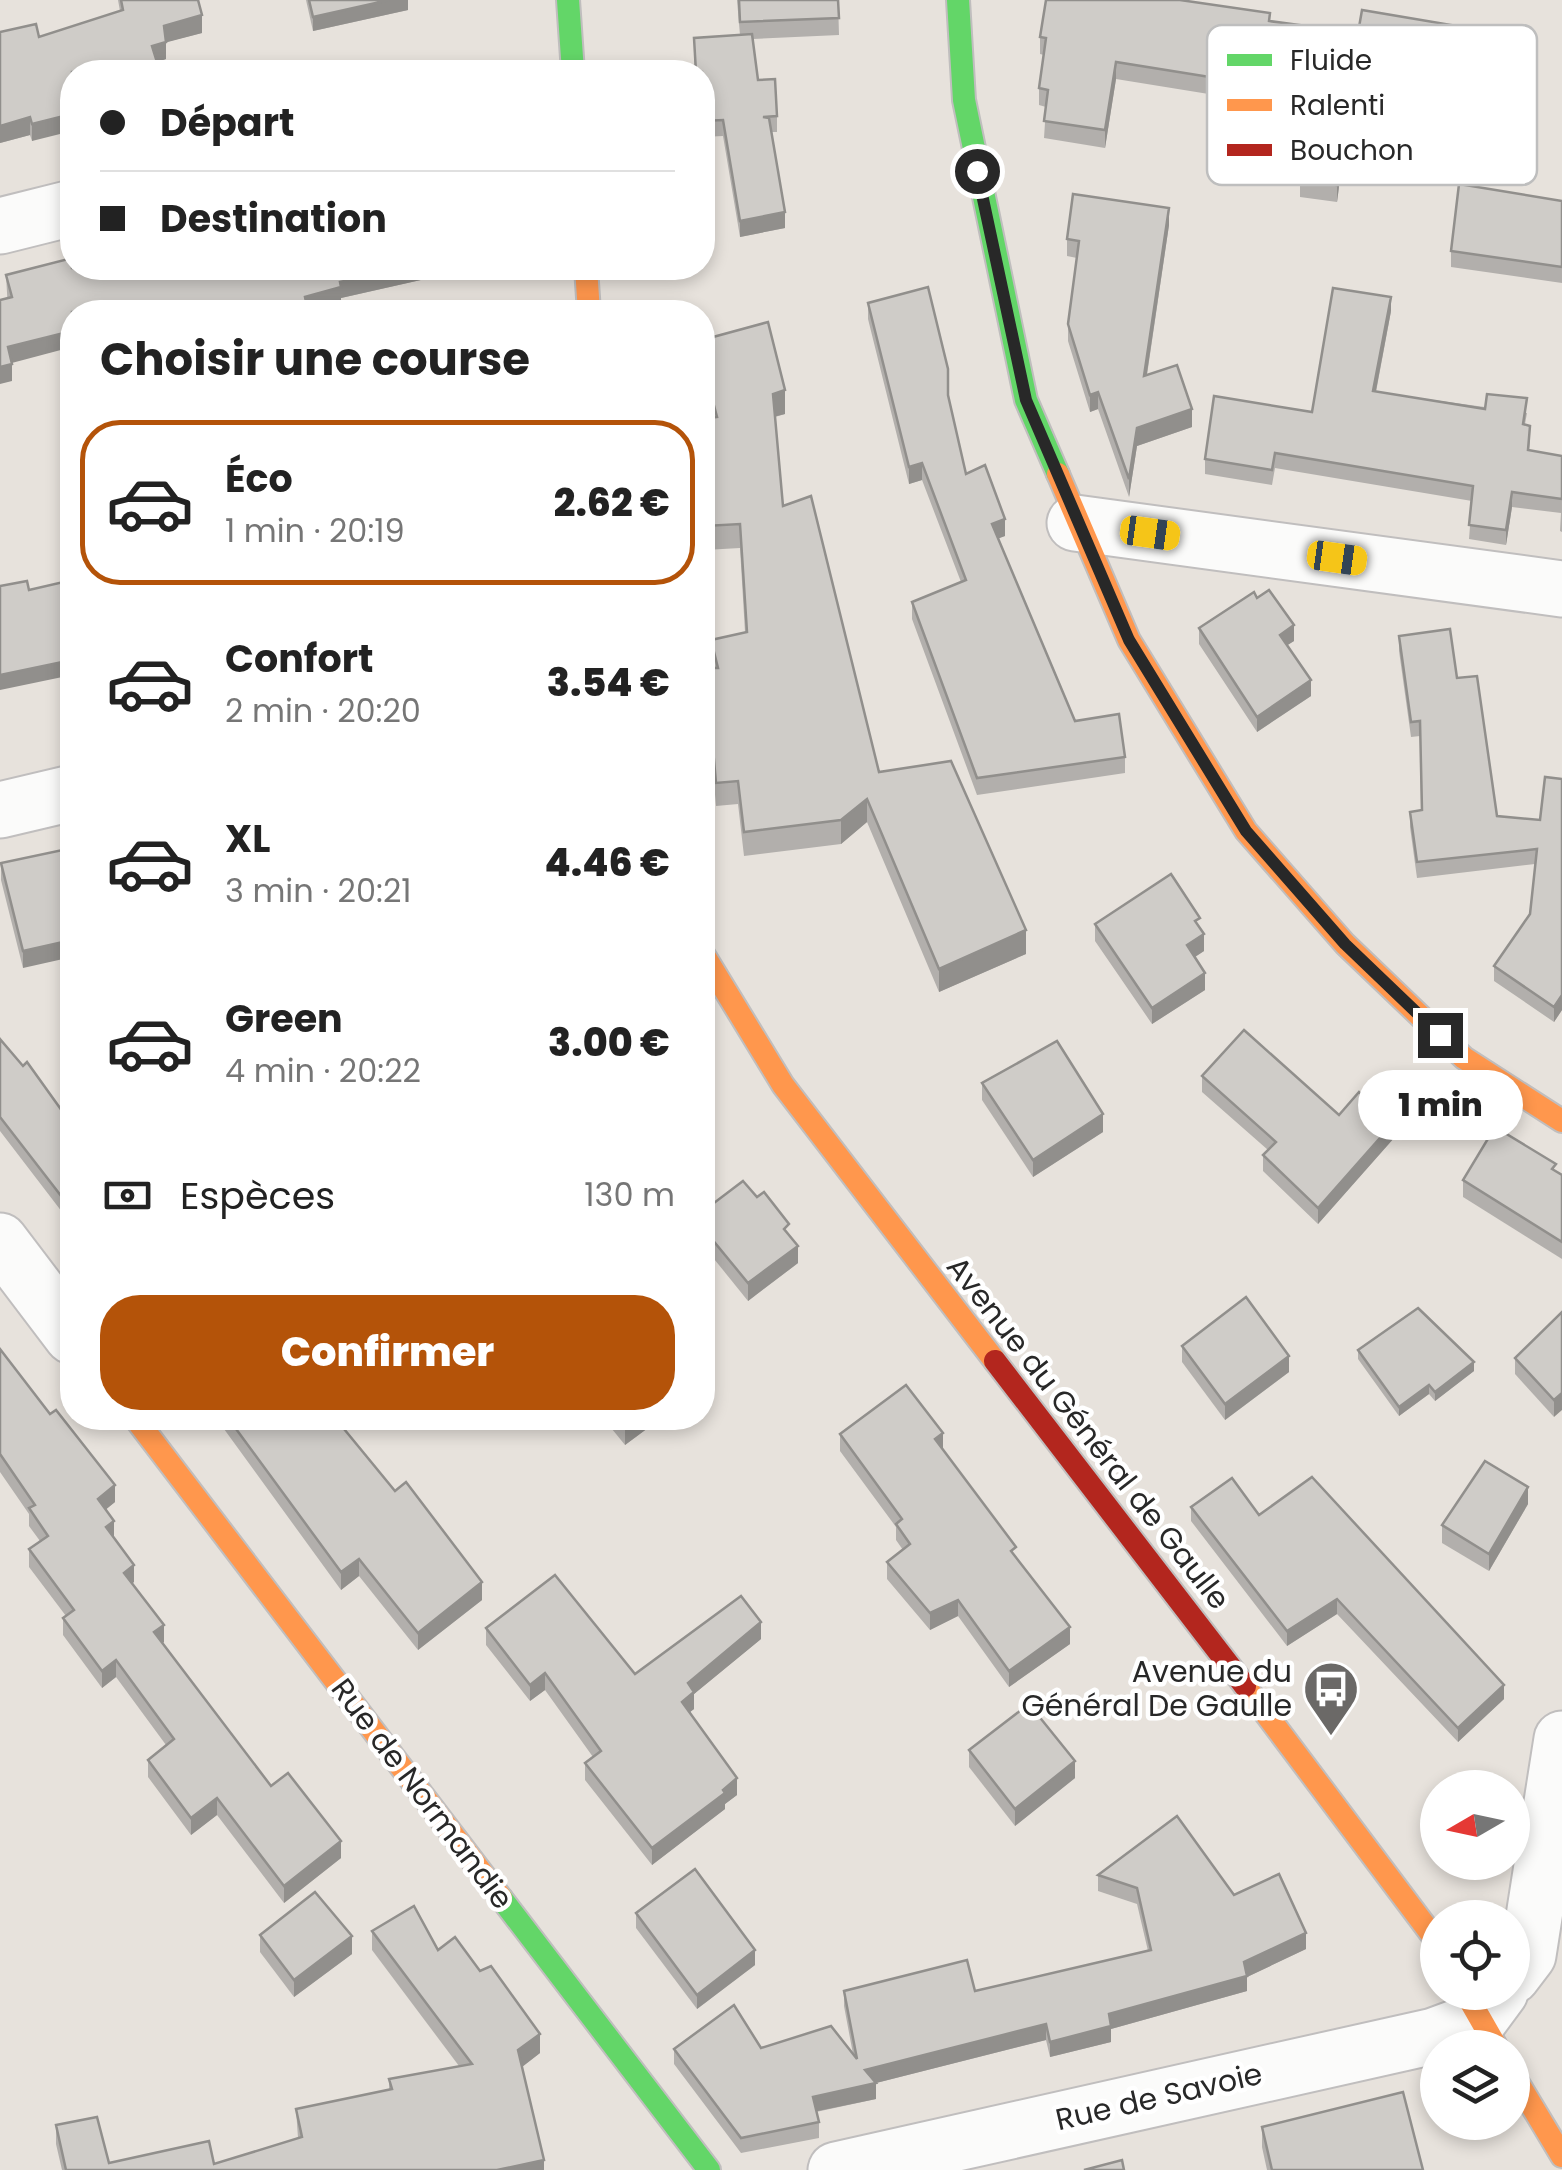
<!DOCTYPE html>
<html lang="fr">
<head>
<meta charset="utf-8">
<style>
  :root { --surface:#fff; --page:#f2f2f2; --text:#222; --muted:#767676; --line:#e0e0e0; --accent:#b45309 }
  body { margin:0; font-family:Poppins,sans-serif; background:var(--page); color:var(--text); height:100vh; display:flex; flex-direction:column; font-size:38px; white-space:nowrap }
  * { box-sizing:border-box; margin:0 }
  p { font-size:32px; color:var(--muted) }
  .icon { flex:none; width:55px; height:55px; fill:none; stroke:currentColor; stroke-width:2; stroke-linecap:round; stroke-linejoin:round }
  .map { position:relative; flex:1; overflow:hidden }
  .details { position:absolute; left:60px; top:300px; width:655px; height:1130px; display:flex; flex-direction:column; background:var(--surface); border-radius:40px; box-shadow:0 5px 15px #0003 }
  .details>* { flex:none }
  .guide { position:absolute; left:60px; top:60px; width:655px; height:220px; border-radius:40px; box-shadow:0 5px 15px #0003; display:grid; align-content:center; height:220px; padding:0 40px; background:var(--surface) }
  .needle { width:65px; rotate:261deg }
  .tools { position:absolute; left:1420px; top:1770px; display:grid; gap:20px }
  .tools a { display:grid; place-items:center; width:110px; height:110px; border-radius:50%; background:var(--surface); box-shadow:0 5px 15px #0003; font-size:50px }
  .end { position:absolute; width:45px; height:45px; margin:-22px; border:12px solid #282828; background:#fff; box-shadow:0 0 0 5px #fff }
  .from { border-radius:50% }
  .bubble { position:absolute; height:70px; border-radius:35px; background:var(--surface); box-shadow:0 5px 15px #0003; font-size:32px; font-weight:800; line-height:70px; text-align:center }
  .car { position:absolute; width:30px; height:60px; margin:-30px -15px; border-radius:12px; box-shadow:0 0 8px 2px #0007; background:linear-gradient(#f5c518 24%,#345 0 40%,#f5c518 0 76%,#345 0 86%,#f5c518 0) }
  .guide b { display:flex; align-items:center; gap:35px; height:95px; font-size:38px }
  .guide b+b { border-top:2px solid var(--line) }
  .guide i { width:25px; height:25px; background:var(--text) }
  ul { padding:0; list-style:none }
  li { display:flex; align-items:center; gap:30px; height:165px; margin:0 20px 15px; padding:0 20px; border:5px solid transparent; border-radius:40px }
  li div { flex:1 }
  li b { display:block; font-size:38px }
  li em { font-style:normal; font-weight:800 }
  li.active { border-color:var(--accent) }
  li>.icon { width:90px; height:90px; stroke-width:1.5 }
  h2 { padding:0 40px; font-size:45px; line-height:120px }
  .pay { display:flex; align-items:center; gap:25px; height:110px; padding:0 40px; font-size:38px }
  .pay p { margin-inline-start:auto }
  .cta { display:flex; gap:20px; margin-top:auto; padding:20px 40px }
  .cta a { flex:1; height:115px; border-radius:40px; background:var(--accent); color:#fff; font-size:40px; font-weight:800; line-height:115px; text-align:center }
  .map>svg:first-child { display:block }
  .lines { fill:none; stroke-linecap:round; stroke-linejoin:round }
  .street-casing { stroke:#c0bebe; stroke-width:59 }
  .fast-casing { stroke:#c0bebe; stroke-width:26 }
  .slow-casing { stroke:#c0bebe; stroke-width:26 }
  .jam-casing { stroke:#c0bebe; stroke-width:26 }
  .street { stroke:#fbfbfa; stroke-width:55 }
  .fast { stroke:#63d668; stroke-width:22 }
  .slow { stroke:#ff974d; stroke-width:22 }
  .jam { stroke:#b3261e; stroke-width:22 }
  .wall { fill:#b2afac }
  .shaded-wall { fill:#918f8c }
  .building { fill:#cfccc8; stroke:#918f8c; stroke-width:2.5 }
  .route { stroke:#282828; stroke-width:12 }
  .labels { text-anchor:middle; stroke-width:9; stroke-linejoin:round; paint-order:stroke }
  .street-label { font-size:30px; fill:#282828; stroke:#fff }
  .poi-label { font-size:30px; fill:#282828; stroke:#fff; text-anchor:end }
  .key { fill:#fff; stroke:#bebebe; stroke-width:2.5 }
  .key-label { font-size:28px; fill:#282828 }
</style>
</head>
<body>
<div class="map">
<svg width="1562" height="2170" viewBox="0 0 1562 2170">
  <rect width="100%" height="100%" fill="#e7e2dc"/>
  <g class="lines">
    <g class="street-casing">
      <g id="street">
        <path d="M0,226L72,208"/>
        <path d="M1075,523L1562,589"/>
        <path d="M0,810L72,793"/>
        <path d="M0,1241L72,1336"/>
        <path d="M1512,1976L1528,1955L1562,1739"/>
        <path d="M836,2170L1434,2036L1480,2019L1500,1992"/>
      </g>
    </g>
    <g class="fast-casing">
      <g id="fast">
        <path d="M568,0L573,72"/>
        <path d="M958,0L964,100L1026,400L1058,474"/>
        <path d="M501,1898L709,2170"/>
      </g>
    </g>
    <g class="slow-casing">
      <g id="slow">
        <path d="M586,268L589,312"/>
        <path d="M1058,474L1129,640L1246,831L1345,944L1464,1058L1562,1121"/>
        <path d="M702,952L783,1085L995,1361"/>
        <path d="M135,1418L501,1898"/>
        <path d="M1245,1686L1438,1943"/>
        <path d="M1465,1992L1497,2048"/>
        <path d="M1512,2073L1562,2156"/>
      </g>
    </g>
    <g class="jam-casing">
      <path id="jam" d="M995,1361L1245,1686"/>
    </g>
    <use href="#street" class="street"/>
    <use href="#fast" class="fast"/>
    <use href="#slow" class="slow"/>
    <use href="#jam" class="jam"/>
  </g>
  <g class="wall">
    <path d="M118,0H198L202,33L166,42V59L157,62L32,141L30,135L0,143V32L39,37L120,11Z"/>
    <path d="M306,0H408V10L313,31Z"/>
    <path d="M737,0H838L839,35L753,39L758,80L777,116V132H772L785,228L740,237L723,136L702,137V72H695L694,54V38L740,35Z"/>
    <path d="M1270,21L1358,33L1451,42L1441,115L1350,102L1337,202L1300,197V180L1308,110L1116,79L1105,148L1044,138L1046,107L1039,105V88L1044,55L1040,54V37Z"/>
    <path d="M1562,201V283L1451,267V251Z"/>
    <path d="M1169,225L1147,375L1192,427L1137,446L1129,497L1098,409L1090,412L1068,341V324L1077,258L1067,256V239Z"/>
    <path d="M72,268H465V270L341,298V304L308,312H72L12,363V381L6,275Z"/>
    <path d="M868,303L948,396L966,474L1005,536L998,538L1075,721L1125,757V773L977,795L912,619V602L961,582L922,480L909,484L868,319Z"/>
    <path d="M1391,311L1376,392L1527,413L1525,424L1530,441L1529,450L1562,456V532L1560,531L1561,513L1512,507L1506,545L1469,539L1472,501L1275,468L1272,485L1205,474V459L1312,412Z"/>
    <path d="M702,340L785,414L775,417L783,506L879,772L1026,954L939,992L867,822L841,844L744,856L738,804L716,806L706,692V668H712L711,640L745,632L740,548L705,550L702,520V419L711,418L702,383Z"/>
    <path d="M1257,598L1294,641L1287,645L1311,696L1257,732L1199,644V628Z"/>
    <path d="M1399,636L1457,678L1497,816L1540,820L1562,779V1010L1554,1022L1494,981V966L1530,914L1535,864L1417,878L1410,827V812L1421,810L1420,736L1411,737L1399,651Z"/>
    <path d="M72,848L23,968L1,880V863Z"/>
    <path d="M1095,924L1200,928L1204,951L1195,957L1205,990L1152,1024L1095,941Z"/>
    <path d="M0,1039L70,1122L72,1120V1225L0,1131Z"/>
    <path d="M1202,1076L1339,1115L1394,1138L1318,1224L1263,1171V1155L1268,1150L1202,1092Z"/>
    <path d="M982,1083L1103,1132L1033,1177L982,1100Z"/>
    <path d="M1556,1172L1562,1175V1259L1463,1197V1180Z"/>
    <path d="M702,1212L789,1235L798,1263L748,1301L702,1244Z"/>
    <path d="M1562,1312L1554,1417L1515,1374V1358Z"/>
    <path d="M1182,1346L1289,1372L1225,1420L1182,1362Z"/>
    <path d="M0,1349L115,1502L106,1509L114,1539L134,1582L132,1583L164,1642L162,1643L271,1786L341,1858L284,1903L217,1815L191,1835L148,1777V1760L166,1745L116,1677L102,1688L63,1635V1618L66,1616L29,1567V1549L40,1541L29,1526V1514L0,1472Z"/>
    <path d="M1358,1350L1474,1371L1435,1401L1429,1394L1399,1416L1358,1359Z"/>
    <path d="M216,1418H335L482,1600L418,1650L359,1576L341,1590Z"/>
    <path d="M603,1418H656V1422L625,1445Z"/>
    <path d="M840,1434L943,1449L1016,1558L1070,1644L1009,1687L958,1616L930,1630L887,1579V1562L903,1550L896,1540V1527L840,1451Z"/>
    <path d="M1528,1504L1489,1571L1442,1543V1525Z"/>
    <path d="M1191,1507L1259,1515L1504,1699L1458,1742L1337,1614L1287,1646L1191,1521Z"/>
    <path d="M486,1628L635,1674L761,1639L694,1694V1709L690,1712L737,1795L725,1804V1809L652,1865L585,1780V1763L593,1757L545,1690L530,1701L486,1645Z"/>
    <path d="M969,1750L1075,1778L1015,1826L969,1767Z"/>
    <path d="M1098,1875L1234,1895L1306,1949L1247,1977V1991L1111,2029V2042L1050,2057L1046,2040L876,2083V2099L816,2112L819,2122V2138L741,2153L674,2064V2049L761,2048L853,2054L844,2006V1991H975L1148,1951L1137,1904L1098,1891Z"/>
    <path d="M636,1913L755,1965L697,2009L636,1928Z"/>
    <path d="M372,1931L540,2053L522,2067L544,2170H62L56,2144V2125L109,2163L214,2164L298,2138L296,2109L389,2090V2079L459,2066L372,1950Z"/>
    <path d="M260,1935L352,1954L294,1997L260,1952Z"/>
    <path d="M1262,2127L1423,2170H1267L1262,2147Z"/>
  </g>
  <g class="shaded-wall">
    <path d="M389,0H408V10L313,31V17Z"/>
    <path d="M202,15V33L164,43V26Z"/>
    <path d="M1451,25V42L1441,115V98Z"/>
    <path d="M166,42V59L152,64V46Z"/>
    <path d="M1116,62V79L1105,148V130Z"/>
    <path d="M1350,84V102L1337,202V185Z"/>
    <path d="M72,114V131L32,141V124Z"/>
    <path d="M30,117V135L0,143V126Z"/>
    <path d="M1169,208V225L1144,393V376Z"/>
    <path d="M785,212V228L740,237V221Z"/>
    <path d="M403,268H465V270L341,298V304L308,312L305,297L340,282Z"/>
    <path d="M1391,297V311L1373,406V391Z"/>
    <path d="M241,304V312H207Z"/>
    <path d="M72,331V347L8,364V347Z"/>
    <path d="M12,364V381L0,384V367Z"/>
    <path d="M785,390V414L773,417V394Z"/>
    <path d="M1098,392V409L1090,412V395Z"/>
    <path d="M1192,409V427L1137,446L1129,497V479L1137,428Z"/>
    <path d="M922,463V480L909,484V467Z"/>
    <path d="M1512,492V507L1506,545V530Z"/>
    <path d="M1005,519V536L992,541V524Z"/>
    <path d="M1294,625V641L1280,650V635Z"/>
    <path d="M72,660V675L0,690V675Z"/>
    <path d="M1311,680V696L1257,732V717Z"/>
    <path d="M867,799V822L841,844V820Z"/>
    <path d="M1026,930V954L939,992V969Z"/>
    <path d="M1204,934V951L1187,962V945Z"/>
    <path d="M72,940V957L23,968V951Z"/>
    <path d="M1205,973V990L1152,1024V1008Z"/>
    <path d="M1562,995V1010L1554,1022V1007Z"/>
    <path d="M1103,1114V1132L1033,1177V1160Z"/>
    <path d="M1394,1122V1138L1318,1224V1208Z"/>
    <path d="M798,1246V1263L748,1301V1283Z"/>
    <path d="M1289,1356V1372L1225,1420V1404Z"/>
    <path d="M1474,1362V1371L1435,1401V1392Z"/>
    <path d="M1429,1385V1394L1399,1416V1407Z"/>
    <path d="M1562,1393V1410L1554,1417V1400Z"/>
    <path d="M639,1418H656V1422L625,1445V1428Z"/>
    <path d="M943,1433V1449L935,1439Z"/>
    <path d="M115,1485V1502L98,1516V1499Z"/>
    <path d="M1528,1487V1504L1489,1571V1554Z"/>
    <path d="M114,1521V1538L106,1527Z"/>
    <path d="M359,1559V1576L341,1590V1572Z"/>
    <path d="M134,1565V1582L124,1590V1573Z"/>
    <path d="M482,1582V1600L418,1650V1633Z"/>
    <path d="M1337,1599V1614L1287,1646V1631Z"/>
    <path d="M958,1600V1616L930,1630V1613Z"/>
    <path d="M761,1622V1639L694,1694V1709L682,1718V1702L688,1683Z"/>
    <path d="M164,1625V1642L154,1650V1632Z"/>
    <path d="M1070,1627V1644L1009,1687V1671Z"/>
    <path d="M116,1660V1677L102,1688V1671Z"/>
    <path d="M545,1673V1690L530,1701V1685Z"/>
    <path d="M1504,1685V1699L1458,1742V1728Z"/>
    <path d="M1075,1761V1778L1015,1826V1809Z"/>
    <path d="M737,1778V1795L725,1804V1809L652,1865V1848Z"/>
    <path d="M217,1798V1815L191,1835V1818Z"/>
    <path d="M341,1841V1858L284,1903V1886Z"/>
    <path d="M1306,1933V1949L1247,1977V1991L1111,2029V2042L1050,2057V2042L1109,2014L1244,1962Z"/>
    <path d="M352,1936V1954L294,1997V1980Z"/>
    <path d="M755,1950V1965L697,2009V1995Z"/>
    <path d="M1046,2024V2040L876,2083V2099L813,2112V2097L865,2070Z"/>
    <path d="M540,2034V2053L518,2070V2050Z"/>
    <path d="M544,2160V2170H497Z"/>
  </g>
  <g class="building">
    <path d="M121,0H198L202,15L164,26L166,42L152,46L160,72H72V114L32,124L30,117L0,126V32L36,24L39,37L123,10Z"/>
    <path d="M309,0H389L313,17Z"/>
    <path d="M739,0H838L839,18L740,22Z"/>
    <path d="M1046,0H1180L1270,13L1269,21L1358,33L1362,10L1451,25L1441,98L1350,84L1337,185L1300,180L1310,93L1116,62L1105,130L1044,121L1048,90L1039,88L1046,38L1040,37Z"/>
    <path d="M752,34L758,80L775,79L777,116L763,117L769,118L785,212L740,221L723,120L702,121V72H696L694,38Z"/>
    <path d="M1459,184L1562,201V267L1451,251Z"/>
    <path d="M1073,194L1169,208L1144,376L1177,365L1192,409L1137,428L1129,479L1098,392L1090,395L1068,324L1079,241L1067,239Z"/>
    <path d="M72,258V268H403L340,282L341,287L305,297L308,312H243L241,304L207,312H72V331L8,347L12,364L0,367V300L12,297L6,275Z"/>
    <path d="M928,287L948,369V395L966,474L985,465L1005,519L992,524L1075,721L1119,714L1125,757L977,778L912,602L966,580L922,463L909,467L868,303Z"/>
    <path d="M1333,288L1391,297L1373,391L1485,409L1487,394L1527,398L1523,424L1530,426L1528,450L1562,456V499L1512,492L1506,530L1469,525L1473,486L1275,453L1272,470L1205,459L1214,396L1312,412Z"/>
    <path d="M768,322L785,390L773,394L783,506L811,496L879,772L951,761L1026,930L939,969L867,799L841,820L744,832L738,781L716,783L706,668H718L711,640L747,632L740,524L705,526L702,497V419L717,417L702,360V340Z"/>
    <path d="M72,580V660L0,675V586L27,581L29,590Z"/>
    <path d="M1269,590L1294,625L1280,635L1311,680L1257,717L1199,628L1254,592L1257,598Z"/>
    <path d="M1450,629L1457,678L1477,676L1497,816L1540,820L1545,777L1562,779V995L1554,1007L1494,966L1530,914L1537,849L1417,862L1410,812L1422,810L1420,721L1411,722L1399,636Z"/>
    <path d="M72,848V940L23,951L1,863Z"/>
    <path d="M1171,874L1200,918L1195,921L1204,934L1187,945L1205,973L1152,1008L1095,924Z"/>
    <path d="M1244,1030L1339,1115L1359,1092L1394,1122L1318,1208L1263,1155L1276,1142L1202,1076Z"/>
    <path d="M0,1039L23,1066L27,1062L70,1122L72,1120V1210L0,1117Z"/>
    <path d="M1057,1041L1103,1114L1033,1160L982,1083Z"/>
    <path d="M1495,1127L1556,1164L1552,1169L1562,1175V1242L1463,1180Z"/>
    <path d="M743,1181L757,1197L764,1192L789,1224L784,1229L798,1246L748,1283L702,1227V1212Z"/>
    <path d="M1246,1297L1289,1356L1225,1404L1182,1346Z"/>
    <path d="M1418,1308L1474,1362L1435,1392L1429,1385L1399,1407L1358,1350Z"/>
    <path d="M1562,1312V1393L1554,1400L1515,1358Z"/>
    <path d="M0,1349L50,1414L56,1410L115,1485L98,1499L114,1521L106,1527L134,1565L124,1573L164,1625L154,1632L271,1786L288,1773L341,1841L284,1886L217,1798L191,1818L148,1760L174,1739L116,1660L102,1671L63,1618L74,1610L29,1549L48,1536L29,1508L35,1505L0,1454Z"/>
    <path d="M906,1385L943,1433L935,1439L1016,1547L1011,1551L1070,1627L1009,1671L958,1600L930,1613L887,1562L910,1544L896,1524L902,1519L840,1434Z"/>
    <path d="M228,1418H335L395,1491L406,1482L482,1582L418,1633L359,1559L341,1572Z"/>
    <path d="M617,1418H639L625,1428Z"/>
    <path d="M1485,1461L1528,1487L1489,1554L1442,1525Z"/>
    <path d="M1312,1477L1504,1685L1458,1728L1337,1599L1287,1631L1191,1507L1232,1478L1259,1515Z"/>
    <path d="M555,1575L635,1674L741,1596L761,1622L688,1683L694,1692L682,1702L737,1778L723,1790L725,1793L652,1848L585,1763L601,1751L545,1673L530,1685L486,1628Z"/>
    <path d="M1029,1704L1075,1761L1015,1809L969,1750Z"/>
    <path d="M1177,1816L1234,1895L1279,1874L1306,1933L1244,1962L1247,1976L1109,2014L1111,2026L1050,2042L1046,2024L865,2070L876,2083L813,2097L819,2122L741,2138L674,2049L734,2005L761,2048L831,2026L857,2059L844,1991L967,1960L975,1991L1151,1950L1137,1888L1098,1875Z"/>
    <path d="M695,1869L755,1950L697,1995L636,1913Z"/>
    <path d="M315,1892L352,1936L294,1980L260,1935Z"/>
    <path d="M414,1906L438,1950L455,1937L480,1971L491,1966L540,2034L518,2050L544,2160L497,2170H66L56,2125L97,2117L109,2163L209,2141L214,2164L302,2137L296,2109L392,2089L389,2079L472,2064L372,1931Z"/>
    <path d="M1403,2092L1423,2170H1272L1262,2127Z"/>
    <path d="M1122,2160L1124,2170H1084Z"/>
  </g>
  <g class="lines">
    <path class="route" d="M977,171L1026,400L1129,640L1246,831L1345,944L1440,1035"/>
  </g>
  <defs>
    <g id="bus-pin" transform="scale(2.875)"><path d="M0 17L-7.5 6A9.5 9.5 0 1 1 7.5 6Z" fill="#6b6967" stroke="#fff"/><path d="M-5-6H5V4H4V6H2V4H-2V6H-4V4H-5ZM-3.5-4V0h7V-4ZM-3.5 1.2v1.5H-2V1.2ZM2 1.2v1.5H3.5V1.2Z" fill="#fff"/></g>
  </defs>
  <g fill-rule="evenodd">
    <use href="#bus-pin" x="1331" y="1689"/>
  </g>
  <g class="labels">
    <g class="street-label">
      <text transform="translate(1088 1433) rotate(52)" y="10">Avenue du Général de Gaulle</text>
      <text transform="translate(422 1794) rotate(53)" y="10">Rue de Normandie</text>
      <text transform="translate(1159 2097) rotate(-13)" y="10">Rue de Savoie</text>
    </g>
    <g class="poi-label">
      <text x="1292" y="1682">Avenue du<tspan x="1292" dy="34">Général De Gaulle</tspan></text>
    </g>
  </g>
  <rect x="1207" y="25" width="330" height="160" rx="15" class="key"/>
  <rect x="1227" y="54" width="45" height="12" fill="#63d668"/>
  <rect x="1227" y="99" width="45" height="12" fill="#ff974d"/>
  <rect x="1227" y="144" width="45" height="12" fill="#b3261e"/>
  <g class="key-label">
    <text x="1290" y="70">Fluide</text>
    <text x="1290" y="115">Ralenti</text>
    <text x="1290" y="160">Bouchon</text>
  </g>
</svg>
<div class="tools">
<a><svg class="needle" viewBox="-14 -14 28 28"><path d="M0-13l5 13h-10z" fill="#e53935"/><path d="M0 13l5-13h-10z" fill="#767676"/></svg></a>
<a><svg class="icon" aria-label="locate" viewBox="0 0 24 24"><circle cx="12" cy="12" r="6"/><path d="M12 2v4M12 18v4M2 12h4M18 12h4"/></svg></a>
<a><svg class="icon" aria-label="layers" viewBox="0 0 24 24"><path d="M12 4l9 5-9 5-9-5zM3 14l9 5 9-5"/></svg></a>
</div>
<i class="end from" style="left:977px;top:171px"></i>
<i class="end" style="left:1440px;top:1035px"></i>
<div class="bubble" style="left:1358px;top:1070px;width:165px">1 min</div>
<i class="car" style="left:1150px;top:533px;rotate:98deg"></i>
<i class="car" style="left:1337px;top:558px;rotate:98deg"></i>
<div class="guide">
<b><i class="from"></i>Départ</b>
<b><i></i>Destination</b>
</div>
<section class="details">
<h2>Choisir une course</h2>
<ul>
<li class="active"><svg class="icon" aria-label="car" viewBox="0 0 24 24"><path d="M5 17H2v-5l4-1 3-4h7l3 4 3 1v5h-3M9 17h6M6 11h13"/><circle cx="7" cy="17" r="2"/><circle cx="17" cy="17" r="2"/></svg><div><b>Éco</b><p>1 min · 20:19</p></div><em>2.62 €</em></li>
<li><svg class="icon" aria-label="car" viewBox="0 0 24 24"><path d="M5 17H2v-5l4-1 3-4h7l3 4 3 1v5h-3M9 17h6M6 11h13"/><circle cx="7" cy="17" r="2"/><circle cx="17" cy="17" r="2"/></svg><div><b>Confort</b><p>2 min · 20:20</p></div><em>3.54 €</em></li>
<li><svg class="icon" aria-label="car" viewBox="0 0 24 24"><path d="M5 17H2v-5l4-1 3-4h7l3 4 3 1v5h-3M9 17h6M6 11h13"/><circle cx="7" cy="17" r="2"/><circle cx="17" cy="17" r="2"/></svg><div><b>XL</b><p>3 min · 20:21</p></div><em>4.46 €</em></li>
<li><svg class="icon" aria-label="car" viewBox="0 0 24 24"><path d="M5 17H2v-5l4-1 3-4h7l3 4 3 1v5h-3M9 17h6M6 11h13"/><circle cx="7" cy="17" r="2"/><circle cx="17" cy="17" r="2"/></svg><div><b>Green</b><p>4 min · 20:22</p></div><em>3.00 €</em></li>
</ul>
<div class="pay"><svg class="icon" aria-label="cash" viewBox="0 0 24 24"><path d="M3 7h18v10H3z"/><circle cx="12" cy="12" r="2"/></svg>Espèces<p>130 m</p></div>
<div class="cta"><a>Confirmer</a></div>
</section>
</div>
</body>
</html>
